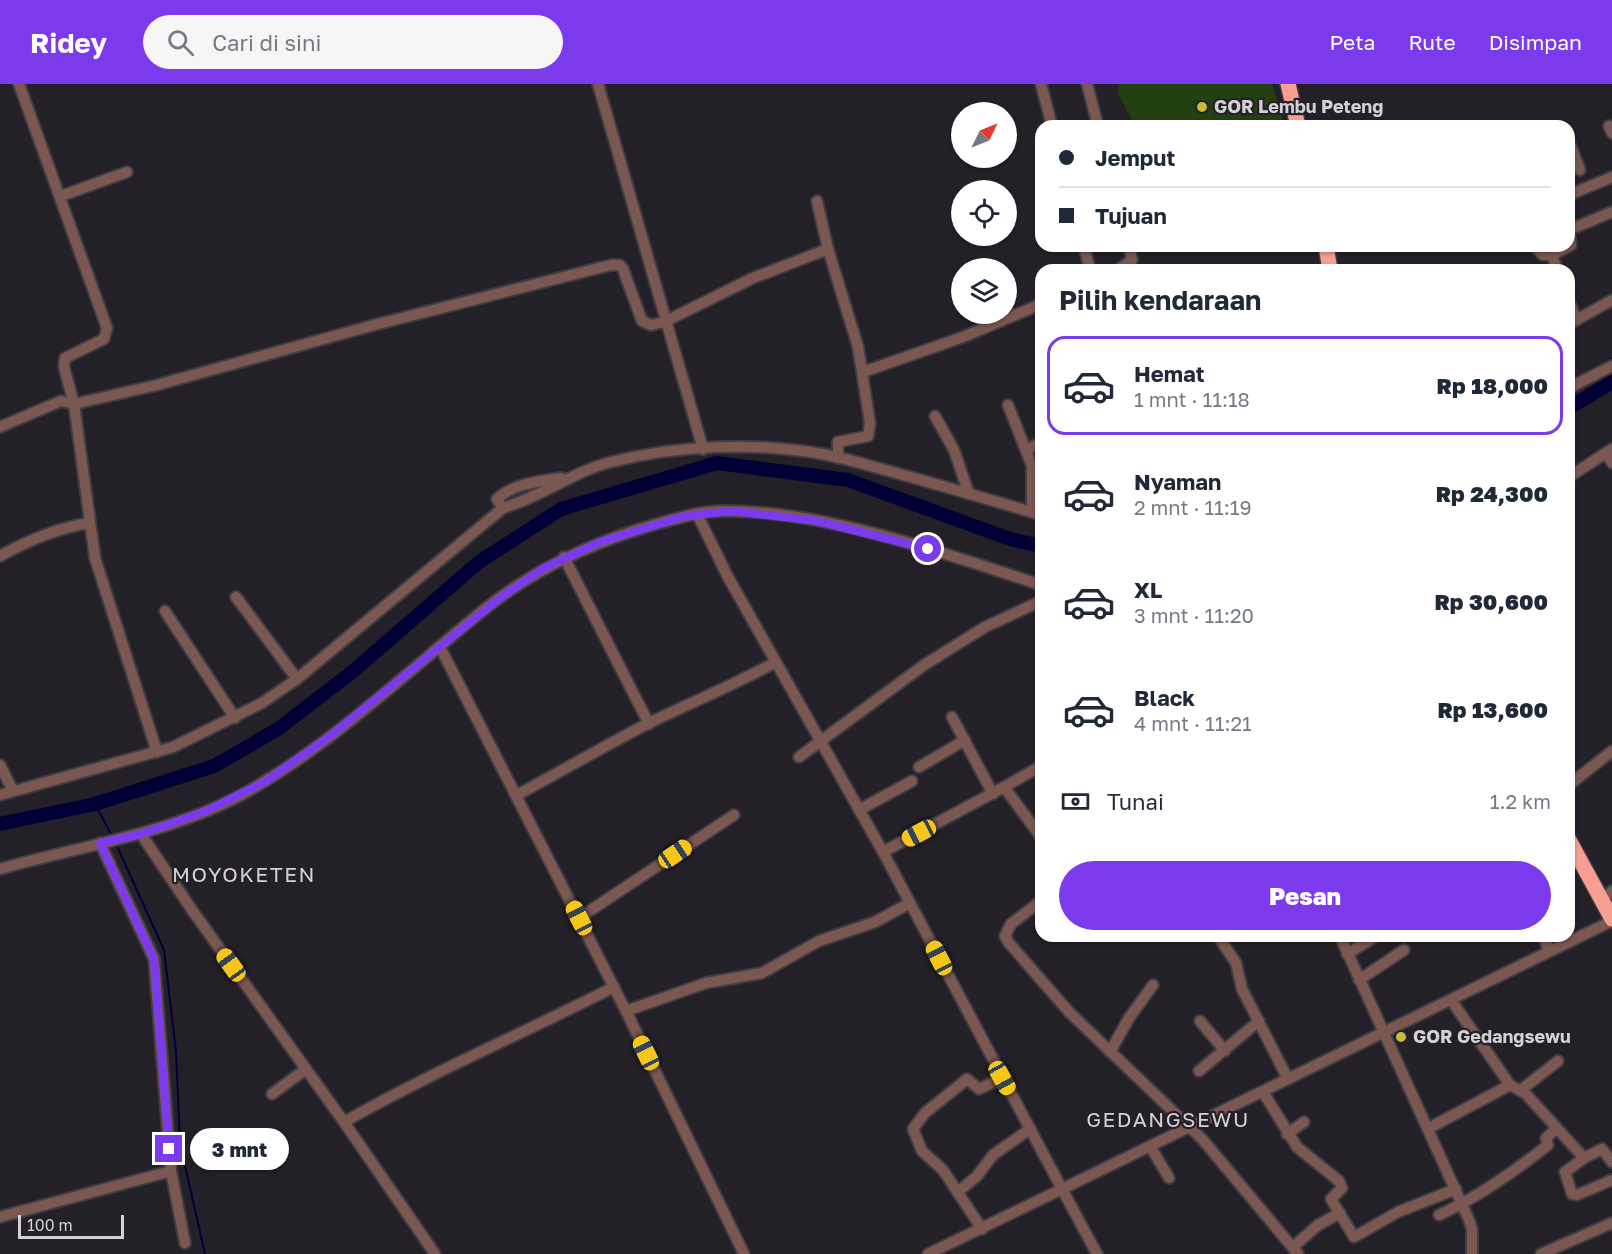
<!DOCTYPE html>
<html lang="id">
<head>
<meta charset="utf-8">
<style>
  :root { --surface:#fff; --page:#f6f6f7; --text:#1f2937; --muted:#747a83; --line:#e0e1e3; --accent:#7c3aed }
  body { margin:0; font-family:"Golos Text",sans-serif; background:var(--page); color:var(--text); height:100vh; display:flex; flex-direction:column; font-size:22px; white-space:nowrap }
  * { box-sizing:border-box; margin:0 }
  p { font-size:20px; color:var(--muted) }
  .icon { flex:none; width:33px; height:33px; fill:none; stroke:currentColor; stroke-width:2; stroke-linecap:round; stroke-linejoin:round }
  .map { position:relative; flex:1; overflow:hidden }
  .side { position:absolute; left:1035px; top:180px; width:540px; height:678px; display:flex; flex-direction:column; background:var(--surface); border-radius:18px; box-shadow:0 2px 4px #0004 }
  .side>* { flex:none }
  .guide { position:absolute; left:1035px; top:36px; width:540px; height:132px; border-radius:18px; box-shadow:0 2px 4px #0004; display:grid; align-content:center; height:132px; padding:0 24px; background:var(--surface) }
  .needle { width:39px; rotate:47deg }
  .tools { position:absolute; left:951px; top:18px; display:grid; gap:12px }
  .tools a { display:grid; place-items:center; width:66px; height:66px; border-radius:50%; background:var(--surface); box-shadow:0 2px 4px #0004; font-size:30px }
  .scale { position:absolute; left:18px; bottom:15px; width:106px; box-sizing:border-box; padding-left:6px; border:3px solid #d4d1d6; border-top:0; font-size:16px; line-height:21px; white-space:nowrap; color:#d4d1d6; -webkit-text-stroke:4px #242027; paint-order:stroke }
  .end { position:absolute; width:27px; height:27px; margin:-14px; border:8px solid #7c3aed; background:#fff; box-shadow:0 0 0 3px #fff }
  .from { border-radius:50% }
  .bubble { position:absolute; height:42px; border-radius:21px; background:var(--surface); box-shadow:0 2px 4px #0004; font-size:20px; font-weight:800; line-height:42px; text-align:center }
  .car { position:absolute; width:18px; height:36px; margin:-18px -9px; border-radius:8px; box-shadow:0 0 4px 2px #0007; background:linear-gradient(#f5c518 24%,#345 0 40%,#f5c518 0 76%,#345 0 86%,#f5c518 0) }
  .guide b { display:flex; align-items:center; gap:21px; height:57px; font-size:22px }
  .guide b+b { border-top:2px solid var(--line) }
  .guide i { width:15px; height:15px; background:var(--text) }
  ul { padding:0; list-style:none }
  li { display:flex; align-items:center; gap:18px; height:99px; margin:0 12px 9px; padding:0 12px; border:3px solid transparent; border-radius:18px }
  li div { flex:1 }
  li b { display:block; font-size:22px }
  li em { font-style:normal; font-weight:800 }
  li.current { border-color:var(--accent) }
  li>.icon { width:54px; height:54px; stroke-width:1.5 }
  h2 { padding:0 24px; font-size:27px; line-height:72px }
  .pay { display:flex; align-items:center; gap:15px; height:66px; padding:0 24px; font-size:22px }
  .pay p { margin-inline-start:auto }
  .button { display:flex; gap:12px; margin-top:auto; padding:12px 24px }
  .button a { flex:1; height:69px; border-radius:36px; background:var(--accent); color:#fff; font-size:24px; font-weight:800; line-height:69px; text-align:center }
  header { display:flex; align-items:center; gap:36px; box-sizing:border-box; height:84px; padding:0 30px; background:var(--accent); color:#fff }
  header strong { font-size:28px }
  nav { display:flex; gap:33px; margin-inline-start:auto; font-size:21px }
  .search { width:420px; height:54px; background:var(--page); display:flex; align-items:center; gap:15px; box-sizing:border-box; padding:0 21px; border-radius:33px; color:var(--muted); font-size:22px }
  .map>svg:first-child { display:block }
  .green { fill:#234110 }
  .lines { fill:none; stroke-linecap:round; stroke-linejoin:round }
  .stream { stroke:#000037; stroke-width:2 }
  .river { stroke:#000037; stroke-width:14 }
  .minor-casing { stroke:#403c43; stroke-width:14 }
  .highway-casing { stroke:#403c43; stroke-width:18 }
  .minor { stroke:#7b5751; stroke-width:10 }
  .highway { stroke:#f99f92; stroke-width:15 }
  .route { stroke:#7c3aed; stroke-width:8 }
  .poi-dot { fill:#c9ba3a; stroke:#242027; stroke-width:2 }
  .labels { text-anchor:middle; stroke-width:4.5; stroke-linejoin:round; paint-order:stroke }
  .poi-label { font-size:18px; font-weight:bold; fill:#d4d1d6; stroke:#242027; text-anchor:start }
  .quarter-label { font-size:21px; letter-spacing:1.5px; fill:#d4d1d6; stroke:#242027 }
</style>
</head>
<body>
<header>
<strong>Ridey</strong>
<div class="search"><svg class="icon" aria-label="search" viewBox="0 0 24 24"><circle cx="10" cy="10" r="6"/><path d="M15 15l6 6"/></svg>Cari di sini</div>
<nav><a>Peta</a><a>Rute</a><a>Disimpan</a></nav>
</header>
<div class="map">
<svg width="1612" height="1170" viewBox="0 0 1612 1170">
  <rect width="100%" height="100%" fill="#242027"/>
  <path class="green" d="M1119,0H1272L1283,37L1274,42H1135L1118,9Z"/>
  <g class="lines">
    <g class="stream">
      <path d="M95,720L112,752"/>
      <path d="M116,760L164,866L176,967L180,1060L205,1170"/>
    </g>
    <g class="river">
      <path d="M1569,324L1612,298"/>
      <path d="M0,740L95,720L214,682L278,645L351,589L479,478L561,425L717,379L848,396L1010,455L1041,462"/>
    </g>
    <g class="minor-casing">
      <g id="minor">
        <path d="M19,0L107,244L104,255L65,274L64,283L74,320L95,474L157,668"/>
        <path d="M598,0L703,365"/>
        <path d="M1041,0L1052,42"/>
        <path d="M1087,0L1098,42"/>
        <path d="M1609,42L1612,49"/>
        <path d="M1569,58L1580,86"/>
        <path d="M1569,111L1612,93"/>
        <path d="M61,112L127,88"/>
        <path d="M817,117L828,165L858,263L870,339L868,352L838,358V374"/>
        <path d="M1569,146L1612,128"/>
        <path d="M1084,162L1090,186"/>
        <path d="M1535,162L1543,171H1552L1557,186"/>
        <path d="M1552,171L1571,161L1569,149"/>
        <path d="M1118,186L1132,176L1129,162"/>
        <path d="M1569,217L1576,236"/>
        <path d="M1569,240L1612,216"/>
        <path d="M863,288L963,253L1041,220"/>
        <path d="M1569,304L1612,282"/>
        <path d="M1008,321L1032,382V428"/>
        <path d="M935,332L954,366L969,410"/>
        <path d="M0,343L61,317L74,320L157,301L374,241L611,181H620L623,185L642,237L651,241L664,238L753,194L828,165"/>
        <path d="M1027,366L1041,358"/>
        <path d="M1606,369L1612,379"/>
        <path d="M1569,393L1612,365"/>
        <path d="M503,424L497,415C512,400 541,397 561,394"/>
        <path d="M697,430L728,493L883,768L1062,1105L928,1170"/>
        <path d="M0,472C29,456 57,444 89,439"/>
        <path d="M564,473L649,640"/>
        <path d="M236,513L297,595"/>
        <path d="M165,527L235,634"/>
        <path d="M440,563L626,927L744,1170"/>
        <path d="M952,633L993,710"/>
        <path d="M799,673L924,581L985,543L1041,517"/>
        <path d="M0,681L13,707"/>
        <path d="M919,683L965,656"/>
        <path d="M1569,701L1612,667"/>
        <path d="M1004,703L1041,682"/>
        <path d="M0,711L173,663L262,619L297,595L503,424C541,413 572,388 611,378C678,361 754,358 822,370C846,374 869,382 893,388C942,402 992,416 1041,431"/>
        <path d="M517,711C562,687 606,661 651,638C693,618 735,600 776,578"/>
        <path d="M859,726L912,697"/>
        <path d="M141,750L192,826L344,1038L435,1170"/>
        <path d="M100,759L154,875L171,1087L185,1159"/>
        <path d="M883,768L1004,703L1041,753"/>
        <path d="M0,785C84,761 176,749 252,705C337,656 409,586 485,525C537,483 595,457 660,439C680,434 700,427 722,427C820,425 947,470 1041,501"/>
        <path d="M1603,816L1612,807"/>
        <path d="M1041,817L1011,840L1005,852L1009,859L1070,929L1203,1056L1298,1170"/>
        <path d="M579,834L734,731"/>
        <path d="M1218,852L1236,879L1242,905L1288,995"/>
        <path d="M1340,852L1469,1136L1472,1145V1170"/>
        <path d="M1543,852L1549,866"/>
        <path d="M1347,870L1376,852"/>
        <path d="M1359,896L1404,866"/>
        <path d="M1451,916L1510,1001"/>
        <path d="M626,927L706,899L762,889L819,857L875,838L910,819"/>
        <path d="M1200,937L1225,967"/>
        <path d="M1110,968L1129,934L1153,901"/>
        <path d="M1199,987L1259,937"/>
        <path d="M1521,1006L1558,977"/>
        <path d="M1263,1008L1297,1063L1339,1097L1342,1104L1331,1115L1354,1153L1398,1128L1456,1105"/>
        <path d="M272,1010L306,985"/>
        <path d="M344,1038C432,988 524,949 614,903"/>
        <path d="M1429,1044L1510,1001L1526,1010L1584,1074L1602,1065L1612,1078"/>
        <path d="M1287,1050L1304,1038"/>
        <path d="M1150,1062L1169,1094"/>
        <path d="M1584,1074L1565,1088L1572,1110L1577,1111L1612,1096"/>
        <path d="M958,1108L977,1092L993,1071L1030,1045"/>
        <path d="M1439,1131C1477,1114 1515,1087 1548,1061L1546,1054L1557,1044"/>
        <path d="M0,1133L171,1087"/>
        <path d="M982,1145L943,1086L922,1067L913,1045L925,1029L967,995L979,1005L1002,994"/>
        <path d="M1293,1163L1318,1141L1340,1129"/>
        <path d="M1097,1170L1062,1105L1612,837"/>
        <path d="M1541,1170L1612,1139"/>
      </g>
    </g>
    <g class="highway-casing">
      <g id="highway">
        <path d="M1288,0L1298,42"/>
        <path d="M1326,162L1330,186"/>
        <path d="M1569,756L1612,835"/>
      </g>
    </g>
    <use href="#minor" class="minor"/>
    <use href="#highway" class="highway"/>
  </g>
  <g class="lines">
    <path class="route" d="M169,1065L154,875L100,759L141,750L206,727L266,697L330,652L501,513L544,484L600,458L685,432L733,427L817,437L928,465"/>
  </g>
  <g class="poi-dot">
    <circle cx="1202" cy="23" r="6"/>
    <circle cx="1401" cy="953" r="6"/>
  </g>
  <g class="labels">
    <g class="poi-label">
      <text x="1214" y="29">GOR Lembu Peteng</text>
      <text x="1413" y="959">GOR Gedangsewu</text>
    </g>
    <g class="quarter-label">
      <text x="244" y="798">MOYOKETEN</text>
      <text x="1168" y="1043">GEDANGSEWU</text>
    </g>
  </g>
</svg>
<div class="tools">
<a><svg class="needle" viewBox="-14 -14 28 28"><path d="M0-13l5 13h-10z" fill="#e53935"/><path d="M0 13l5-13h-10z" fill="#747a83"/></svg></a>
<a><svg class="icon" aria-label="locate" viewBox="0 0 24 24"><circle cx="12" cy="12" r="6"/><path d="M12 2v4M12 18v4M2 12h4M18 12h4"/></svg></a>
<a><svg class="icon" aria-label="layers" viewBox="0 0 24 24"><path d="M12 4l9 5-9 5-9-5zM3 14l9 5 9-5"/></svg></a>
</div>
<div class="scale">100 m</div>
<i class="end from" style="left:928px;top:465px"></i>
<i class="end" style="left:169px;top:1065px"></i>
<div class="bubble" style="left:190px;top:1044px;width:99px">3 mnt</div>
<i class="car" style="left:919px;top:749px;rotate:242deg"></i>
<i class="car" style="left:675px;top:770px;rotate:56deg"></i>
<i class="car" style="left:579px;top:834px;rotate:333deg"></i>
<i class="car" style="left:939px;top:874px;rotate:333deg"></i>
<i class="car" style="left:231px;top:881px;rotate:324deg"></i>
<i class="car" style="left:646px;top:969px;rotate:334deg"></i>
<i class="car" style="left:1002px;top:994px;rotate:151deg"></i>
<div class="guide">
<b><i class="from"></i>Jemput</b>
<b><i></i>Tujuan</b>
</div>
<section class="side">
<h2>Pilih kendaraan</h2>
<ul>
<li class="current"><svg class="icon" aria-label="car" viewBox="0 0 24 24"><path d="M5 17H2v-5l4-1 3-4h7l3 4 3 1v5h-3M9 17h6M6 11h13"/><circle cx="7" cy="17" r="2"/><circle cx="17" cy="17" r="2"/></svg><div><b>Hemat</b><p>1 mnt · 11:18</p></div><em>Rp 18,000</em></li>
<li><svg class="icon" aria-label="car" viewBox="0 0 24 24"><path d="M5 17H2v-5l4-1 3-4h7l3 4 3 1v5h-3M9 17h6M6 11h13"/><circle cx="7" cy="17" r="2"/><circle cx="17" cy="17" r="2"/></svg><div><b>Nyaman</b><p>2 mnt · 11:19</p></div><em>Rp 24,300</em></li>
<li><svg class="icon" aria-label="car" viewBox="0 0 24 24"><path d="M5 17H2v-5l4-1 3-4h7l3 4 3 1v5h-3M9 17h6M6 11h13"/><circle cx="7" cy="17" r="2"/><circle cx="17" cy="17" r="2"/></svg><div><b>XL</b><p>3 mnt · 11:20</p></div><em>Rp 30,600</em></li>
<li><svg class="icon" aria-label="car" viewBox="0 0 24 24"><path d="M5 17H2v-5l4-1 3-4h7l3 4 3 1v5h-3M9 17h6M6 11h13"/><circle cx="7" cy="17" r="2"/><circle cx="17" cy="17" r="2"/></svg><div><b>Black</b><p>4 mnt · 11:21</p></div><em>Rp 13,600</em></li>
</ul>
<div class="pay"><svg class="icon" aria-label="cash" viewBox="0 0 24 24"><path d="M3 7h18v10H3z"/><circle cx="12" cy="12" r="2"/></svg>Tunai<p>1.2 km</p></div>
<div class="button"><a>Pesan</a></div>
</section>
</div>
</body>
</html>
